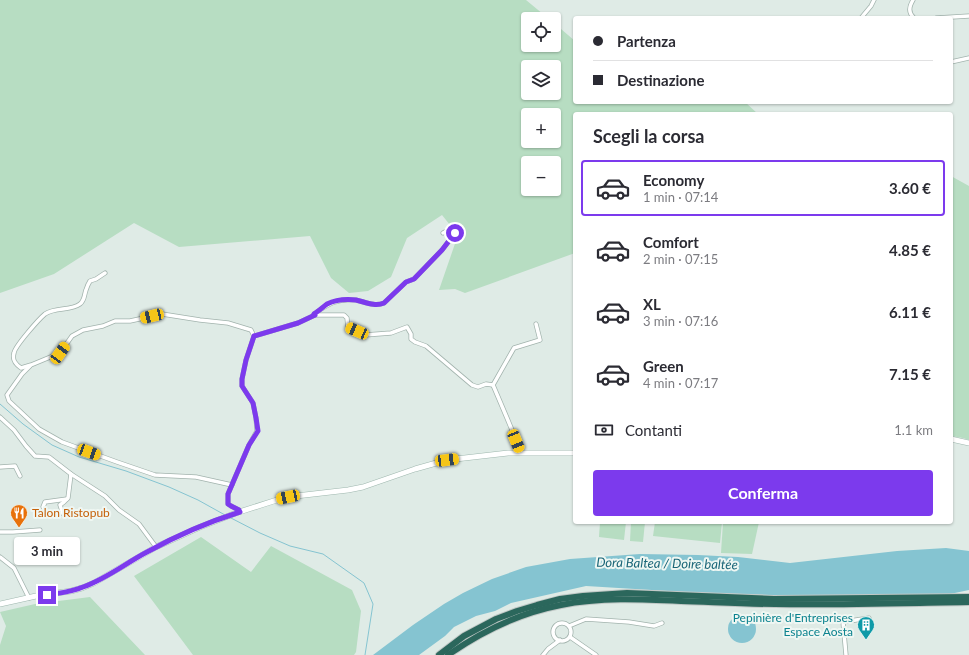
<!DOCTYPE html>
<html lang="it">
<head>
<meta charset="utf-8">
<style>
  :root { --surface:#fff; --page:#f7f7f7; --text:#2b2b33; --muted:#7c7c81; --line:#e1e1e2; --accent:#7c3aed }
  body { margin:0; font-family:Lato,sans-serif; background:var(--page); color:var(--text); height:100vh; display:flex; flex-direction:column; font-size:15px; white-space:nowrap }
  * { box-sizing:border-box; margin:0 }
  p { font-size:13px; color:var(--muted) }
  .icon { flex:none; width:22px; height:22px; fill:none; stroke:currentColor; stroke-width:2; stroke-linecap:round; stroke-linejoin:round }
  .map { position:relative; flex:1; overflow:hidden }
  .details { position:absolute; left:573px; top:112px; width:380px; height:412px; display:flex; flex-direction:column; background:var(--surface); border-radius:4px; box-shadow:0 1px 3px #0004 }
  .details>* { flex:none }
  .guide { position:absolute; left:573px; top:16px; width:380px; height:88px; border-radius:4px; box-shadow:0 1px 3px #0004; display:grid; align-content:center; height:88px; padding:0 20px; background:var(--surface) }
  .tools { position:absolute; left:521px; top:12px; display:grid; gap:8px }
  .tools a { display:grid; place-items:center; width:40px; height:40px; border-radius:4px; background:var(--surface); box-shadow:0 1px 3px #0004; font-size:20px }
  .end { position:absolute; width:18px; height:18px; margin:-9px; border:5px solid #7c3aed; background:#fff; box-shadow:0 0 0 2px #fff }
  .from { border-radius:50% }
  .bubble { position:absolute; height:28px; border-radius:4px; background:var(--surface); box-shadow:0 1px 3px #0004; font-size:13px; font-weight:700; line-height:28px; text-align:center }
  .car { position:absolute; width:12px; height:24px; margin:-12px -6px; border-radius:5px; box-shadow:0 0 3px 1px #0007; background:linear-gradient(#f5c518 24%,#345 0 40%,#f5c518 0 76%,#345 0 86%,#f5c518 0) }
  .guide b { display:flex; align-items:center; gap:14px; height:38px; font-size:15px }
  .guide b+b { border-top:1px solid var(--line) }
  .guide i { width:10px; height:10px; background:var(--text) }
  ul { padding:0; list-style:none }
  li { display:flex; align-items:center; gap:12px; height:56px; margin:0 8px 6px; padding:0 12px; border:2px solid transparent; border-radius:4px }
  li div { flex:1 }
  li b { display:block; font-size:15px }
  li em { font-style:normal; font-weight:700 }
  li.current { border-color:var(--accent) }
  li>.icon { width:36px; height:36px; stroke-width:1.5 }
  h2 { padding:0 20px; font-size:18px; line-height:48px }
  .pay { display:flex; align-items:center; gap:10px; height:44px; padding:0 20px; font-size:15px }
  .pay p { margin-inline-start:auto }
  .action { display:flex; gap:8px; margin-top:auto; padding:8px 20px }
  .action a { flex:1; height:46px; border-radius:4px; background:var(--accent); color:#fff; font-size:16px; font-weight:700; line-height:46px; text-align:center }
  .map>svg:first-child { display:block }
  .green { fill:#b7ddc2; fill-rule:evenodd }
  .water { fill:#85c4d1 }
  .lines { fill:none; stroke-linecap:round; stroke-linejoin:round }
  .stream { stroke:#85c4d1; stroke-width:1 }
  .minor-casing { stroke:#a2b3ad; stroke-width:5 }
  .secondary-casing { stroke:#9eb7ae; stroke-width:6 }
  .motorway-casing { stroke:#c1c8c6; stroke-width:8 }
  .minor { stroke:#fff; stroke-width:3.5 }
  .secondary { stroke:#fff; stroke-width:5 }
  .motorway { stroke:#2b675c; stroke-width:6 }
  .route { stroke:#7c3aed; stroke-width:5 }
  .labels { text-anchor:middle; stroke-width:4; stroke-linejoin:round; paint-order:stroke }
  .food-label { font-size:12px; fill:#c56008; stroke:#eff7f3; text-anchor:start }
  .culture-label { font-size:12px; fill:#0d838f; stroke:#eff7f3; text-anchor:end }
  .water-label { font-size:13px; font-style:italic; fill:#196577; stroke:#eff7f3 }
</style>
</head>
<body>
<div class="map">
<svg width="969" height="655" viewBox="0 0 969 655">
  <rect width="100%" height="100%" fill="#dfebe6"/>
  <g class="green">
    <path d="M0,0H526L549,19H528V45H554V23L575,41V102H745L758,114H575V253L465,293L455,289L439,290L458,235L442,215L407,238L391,277L368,291L349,293L331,278L310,236L179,247L134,223L54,274L0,293ZM528,67H554V93H528ZM528,115H554V141H528ZM528,163H554V189H528Z"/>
    <path d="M951,176L969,186V440L963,438L951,436Z"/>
    <path d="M600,522H626L624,540L599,537Z"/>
    <path d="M631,522H645L643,542L630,541Z"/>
    <path d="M655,522H722L720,543L653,536Z"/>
    <path d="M723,522H759L752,554L721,553Z"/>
    <path d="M201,537L251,572L271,546L352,590L361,611L356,652L354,655H193L134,576Z"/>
    <path d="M90,597L145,655H0V645L6,626L0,612L35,604Z"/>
  </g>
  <g class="water">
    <path d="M946,548L969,551V590L950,594L796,596L684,592L586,586L511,603L495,611L476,616L454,627L445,636L419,655H373L413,625L444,604L463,593L492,579L526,567L570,559L640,554L698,555L738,557L790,563L897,551Z"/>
    <circle cx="742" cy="629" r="14"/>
  </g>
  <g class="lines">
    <g class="stream">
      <path d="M0,404L23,424L52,445L79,457L126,471L169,487L198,500L225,515"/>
      <path d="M229,517L260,533L290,546L323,554L364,583L373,604L365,655"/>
    </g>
    <g class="minor-casing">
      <g id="minor">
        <path d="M913,0C909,7 908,12 914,18"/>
        <path d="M861,18L871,6L874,0"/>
        <path d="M936,18L969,16"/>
        <path d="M951,62L969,58"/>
        <path d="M105,273L96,279L90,281C88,284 87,287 86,290C84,295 85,300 80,304C71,311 55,307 45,314C39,319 15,346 14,353C12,360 15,364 21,368L31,365L60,353L72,336L83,330L103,326L115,321H130L162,314L200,320L228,323L251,330L254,336"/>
        <path d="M315,315L314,314C328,304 337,298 356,300C365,302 375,307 384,303L406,282L414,279L442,250L455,233L460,229V227L456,226L443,233"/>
        <path d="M30,366L22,374L7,395L9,401L39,429L62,442L117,462L155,475L196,477L232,485"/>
        <path d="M0,417L14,430L26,446L35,456L49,457L71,474L105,496L119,510L139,524L156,547"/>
        <path d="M521,452L507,418L493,385L514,348L540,340L536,324"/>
        <path d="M0,467L15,466L20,476"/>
        <path d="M240,512L239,510L231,506L228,504V494L249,445L257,431L256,418L253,403L242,386V379L246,360L254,336L298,323L315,315H344L347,318L348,328L365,335L391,333L407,327L411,334V339L415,342L426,346L472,385L478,387L486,384L493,385"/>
        <path d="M63,514L60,505L64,502L68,498L71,474"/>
        <path d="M46,515L43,507L45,502L67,499"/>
        <path d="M0,532H13L40,530"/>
        <path d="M0,557L14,568L29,598"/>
        <circle cx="562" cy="632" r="9"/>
        <path d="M569,626L586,619L629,622L654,626L662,623"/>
        <path d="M570,637L596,655"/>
        <path d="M543,655L548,649L560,640"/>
        <path d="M846,655L843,622L869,618"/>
      </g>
    </g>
    <g class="secondary-casing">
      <g id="secondary">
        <path d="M951,439L969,443"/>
        <path d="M0,604L36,596L71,591L82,588L94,583L156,547L200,527L236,513L280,499L296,496L348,490L363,487L415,469L447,460L508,453H575"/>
      </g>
    </g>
    <g class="motorway-casing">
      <g id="motorway">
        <path d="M439,655L464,636L496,619L517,611L537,605L560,599L583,596L627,593L774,599L969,597"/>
        <path d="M448,655C482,631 519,613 561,605C600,597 641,599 681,601C713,602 744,604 775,604C840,605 904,603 969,602"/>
      </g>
    </g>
    <use href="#minor" class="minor"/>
    <use href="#secondary" class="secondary"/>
    <use href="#motorway" class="motorway"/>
  </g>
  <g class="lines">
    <path class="route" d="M47,595C59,593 72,592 83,587C106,579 126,563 147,552C176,536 208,522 240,512L239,510L231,506L228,504V494L249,445L258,431L256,418L253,403L242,386V379L246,360L254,336L298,323L315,315L314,314C319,311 323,307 327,304C335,300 347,299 356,300C365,302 375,307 384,303L406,282L414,279L442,250L455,233"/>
  </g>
  <defs>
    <g id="restaurant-pin" transform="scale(0.9)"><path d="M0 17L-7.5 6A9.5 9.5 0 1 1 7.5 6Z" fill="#e8710a" stroke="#eff7f3"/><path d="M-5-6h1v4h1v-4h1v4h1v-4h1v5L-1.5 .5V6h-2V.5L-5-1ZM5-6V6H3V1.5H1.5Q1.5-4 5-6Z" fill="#fff"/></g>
    <g id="building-pin" transform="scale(0.9)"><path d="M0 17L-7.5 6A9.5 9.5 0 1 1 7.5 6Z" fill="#0f9aa8" stroke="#eff7f3"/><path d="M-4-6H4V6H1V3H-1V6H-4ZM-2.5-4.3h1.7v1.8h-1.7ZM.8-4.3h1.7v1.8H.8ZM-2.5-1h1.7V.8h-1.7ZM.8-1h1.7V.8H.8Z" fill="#fff"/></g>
  </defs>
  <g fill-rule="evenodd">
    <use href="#restaurant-pin" x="19" y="513"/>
    <use href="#building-pin" x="866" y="625"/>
  </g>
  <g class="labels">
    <g class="food-label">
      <text x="32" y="517">Talon Ristopub</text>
    </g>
    <g class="culture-label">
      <text x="853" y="622">Pepinière d'Entreprises<tspan x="853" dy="14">Espace Aosta</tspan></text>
    </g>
    <g class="water-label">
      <text transform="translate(667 563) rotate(1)" y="5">Dora Baltea / Doire baltée</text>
    </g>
  </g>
</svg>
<div class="tools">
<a><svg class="icon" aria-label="locate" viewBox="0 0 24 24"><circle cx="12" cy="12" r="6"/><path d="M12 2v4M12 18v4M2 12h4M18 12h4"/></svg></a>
<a><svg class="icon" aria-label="layers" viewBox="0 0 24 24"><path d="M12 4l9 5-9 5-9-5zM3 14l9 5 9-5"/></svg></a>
<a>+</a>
<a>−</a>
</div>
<i class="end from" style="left:455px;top:233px"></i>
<i class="end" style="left:47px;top:595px"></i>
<div class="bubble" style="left:14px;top:537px;width:66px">3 min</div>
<i class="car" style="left:152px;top:316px;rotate:257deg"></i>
<i class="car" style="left:357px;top:331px;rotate:293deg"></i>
<i class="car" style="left:60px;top:353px;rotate:36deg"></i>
<i class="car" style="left:516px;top:441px;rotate:158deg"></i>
<i class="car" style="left:89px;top:452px;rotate:110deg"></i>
<i class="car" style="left:447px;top:460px;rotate:83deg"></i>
<i class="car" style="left:288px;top:497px;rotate:258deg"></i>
<div class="guide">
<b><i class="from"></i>Partenza</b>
<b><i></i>Destinazione</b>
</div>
<section class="details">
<h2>Scegli la corsa</h2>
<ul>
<li class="current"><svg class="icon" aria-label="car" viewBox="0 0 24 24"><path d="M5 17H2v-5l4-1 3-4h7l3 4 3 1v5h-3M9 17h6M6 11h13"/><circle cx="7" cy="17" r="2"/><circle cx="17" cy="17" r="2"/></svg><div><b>Economy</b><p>1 min · 07:14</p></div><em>3.60 €</em></li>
<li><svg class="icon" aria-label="car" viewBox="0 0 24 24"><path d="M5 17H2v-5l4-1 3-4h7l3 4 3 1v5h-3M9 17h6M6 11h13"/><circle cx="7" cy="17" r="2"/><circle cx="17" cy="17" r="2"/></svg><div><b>Comfort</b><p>2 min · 07:15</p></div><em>4.85 €</em></li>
<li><svg class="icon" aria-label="car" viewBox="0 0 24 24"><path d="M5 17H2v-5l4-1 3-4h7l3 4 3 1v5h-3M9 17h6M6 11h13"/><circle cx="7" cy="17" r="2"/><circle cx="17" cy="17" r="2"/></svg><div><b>XL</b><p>3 min · 07:16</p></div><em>6.11 €</em></li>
<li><svg class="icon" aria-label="car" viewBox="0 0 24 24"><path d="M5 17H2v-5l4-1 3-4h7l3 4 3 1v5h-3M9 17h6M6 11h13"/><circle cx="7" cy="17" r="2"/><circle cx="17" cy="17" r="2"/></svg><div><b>Green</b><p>4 min · 07:17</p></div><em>7.15 €</em></li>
</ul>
<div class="pay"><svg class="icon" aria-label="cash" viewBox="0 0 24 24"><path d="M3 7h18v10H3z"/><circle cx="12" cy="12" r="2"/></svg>Contanti<p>1.1 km</p></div>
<div class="action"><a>Conferma</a></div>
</section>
</div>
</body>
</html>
